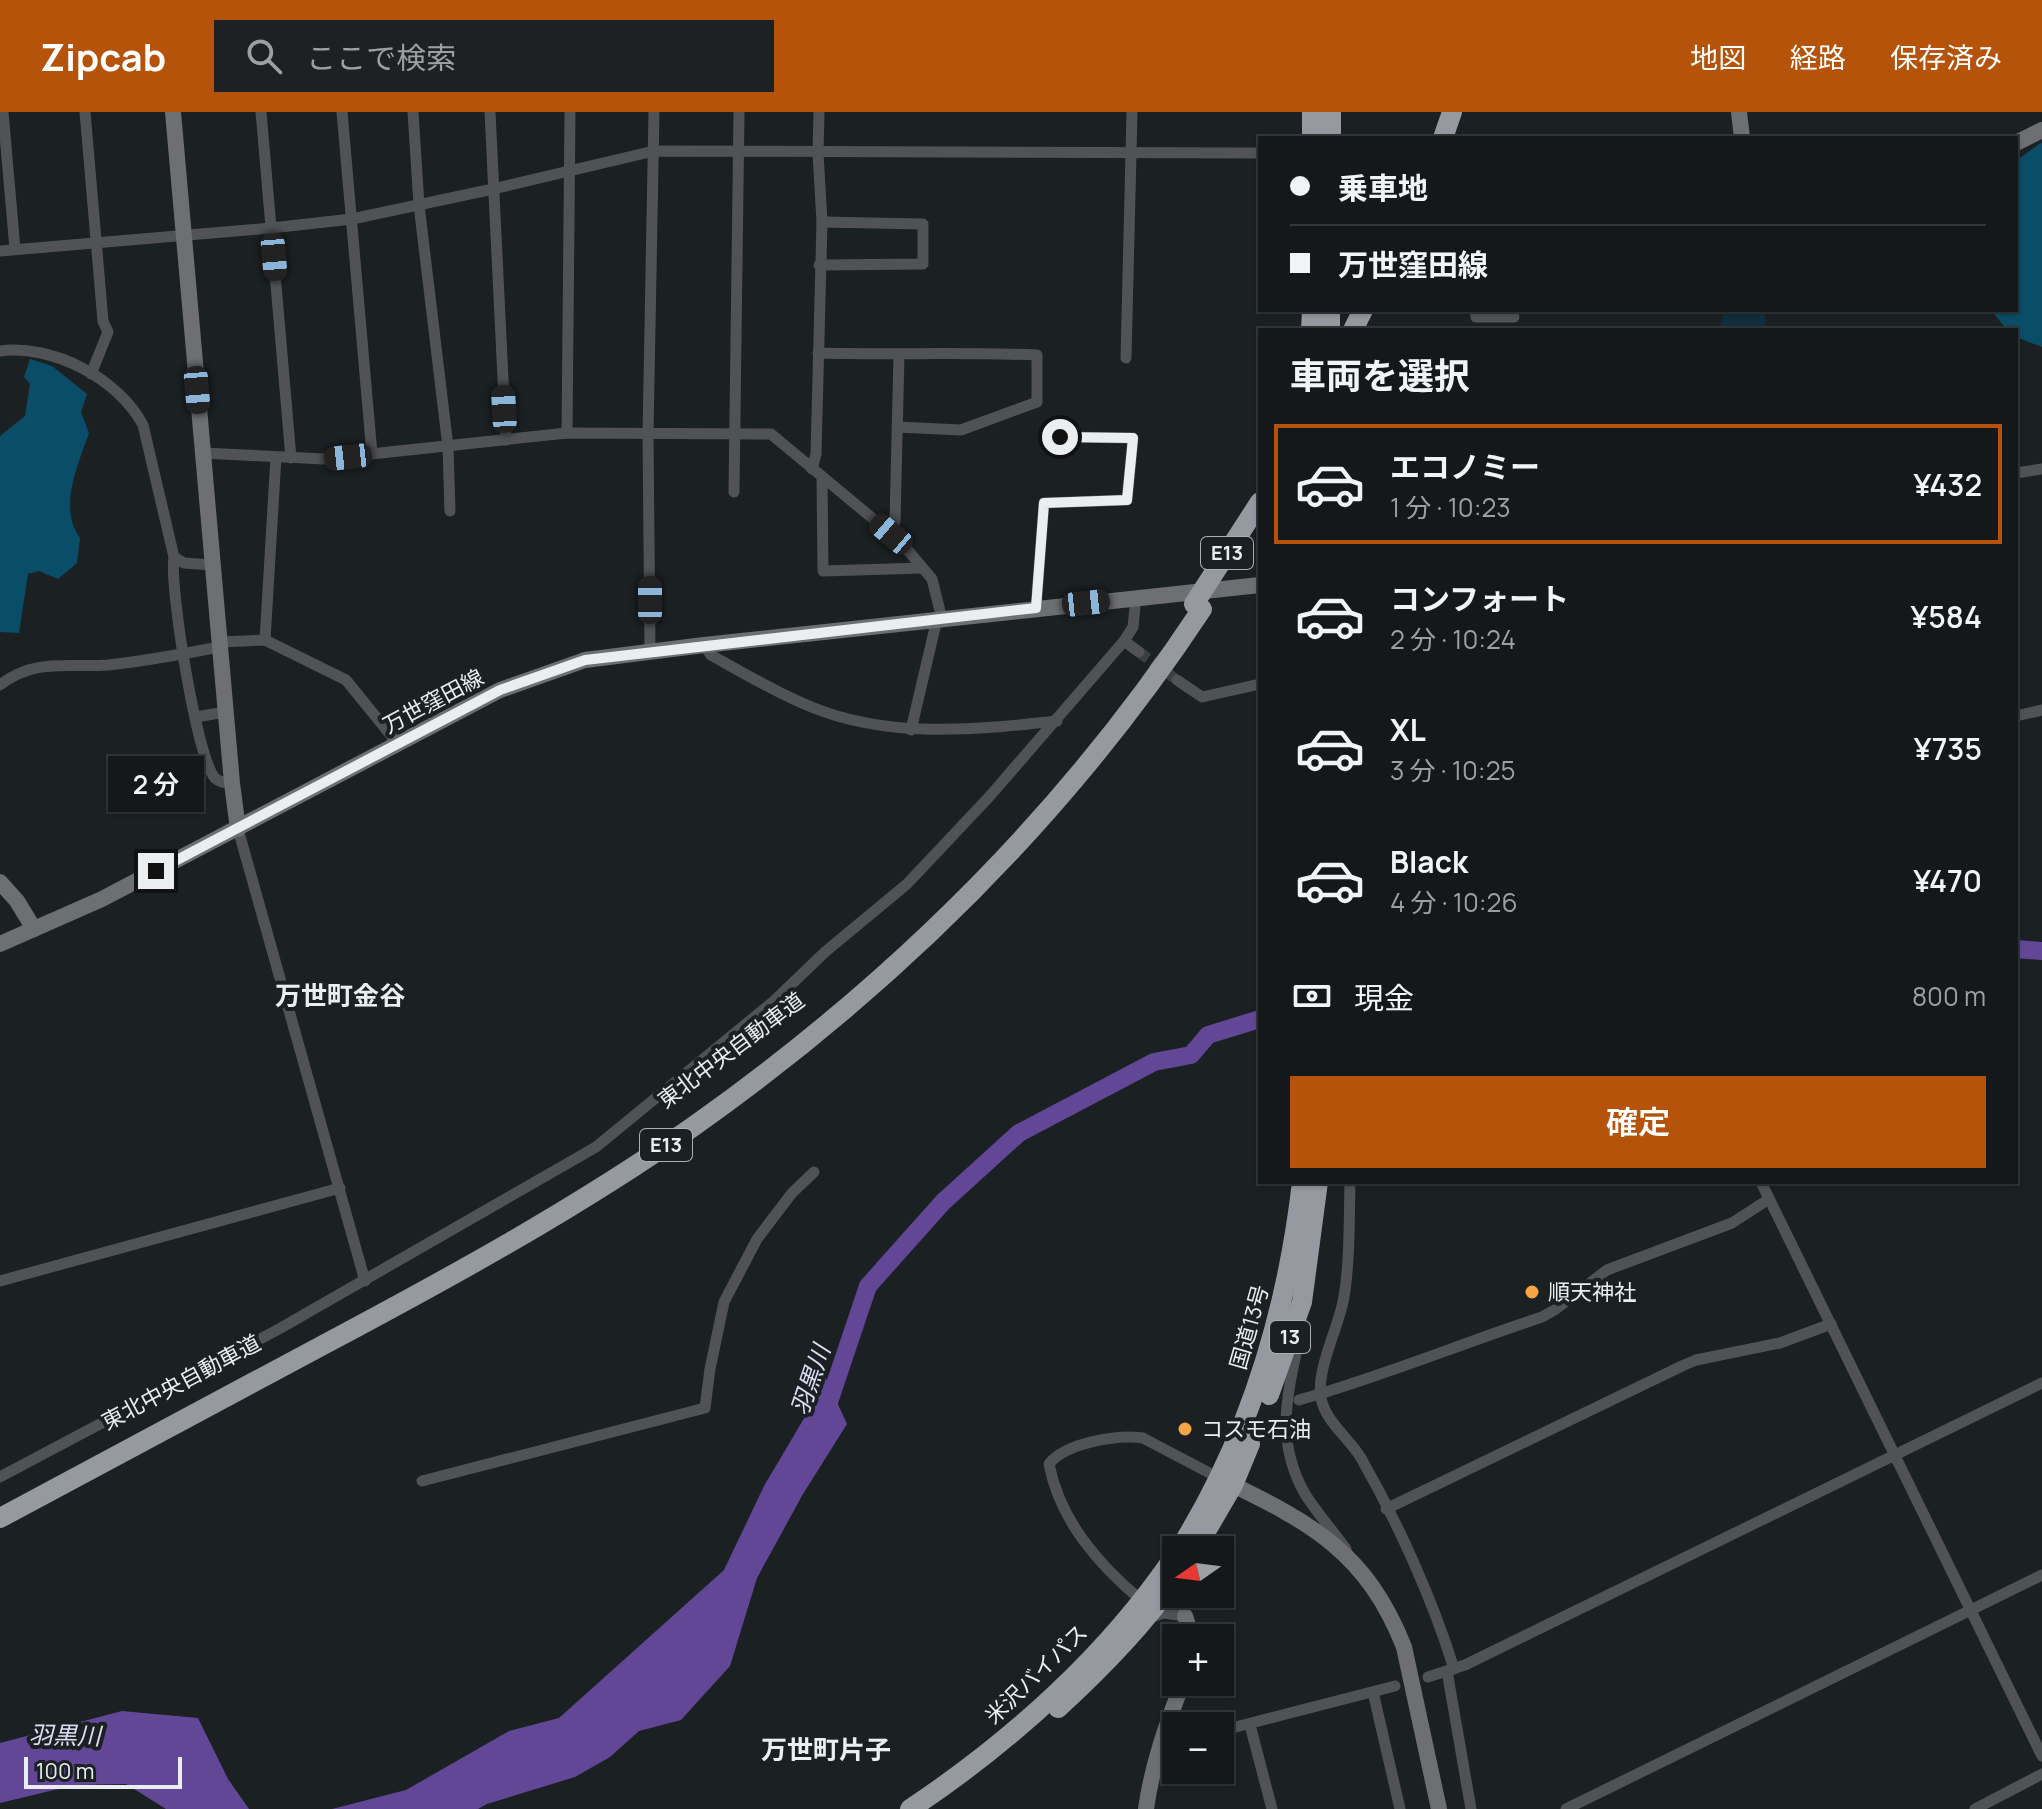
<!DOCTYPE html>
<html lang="ja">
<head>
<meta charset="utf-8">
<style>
  :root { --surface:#14181a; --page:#1d2123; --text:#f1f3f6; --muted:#9da0a2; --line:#333739; --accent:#b45309 }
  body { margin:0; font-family:Manrope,"Noto Sans JP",sans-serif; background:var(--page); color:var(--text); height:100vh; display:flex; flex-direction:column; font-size:30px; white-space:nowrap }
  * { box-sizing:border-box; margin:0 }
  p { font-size:26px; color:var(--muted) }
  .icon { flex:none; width:44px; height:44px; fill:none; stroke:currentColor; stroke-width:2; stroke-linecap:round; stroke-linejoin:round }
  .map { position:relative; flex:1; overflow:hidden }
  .sheet { position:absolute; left:1258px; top:216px; width:760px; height:856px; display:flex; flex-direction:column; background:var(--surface); border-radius:0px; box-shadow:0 2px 6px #0004,0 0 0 2px var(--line) }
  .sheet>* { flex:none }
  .banner { position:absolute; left:1258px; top:24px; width:760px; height:176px; border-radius:0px; box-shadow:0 2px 6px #0004,0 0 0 2px var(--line); display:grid; align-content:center; height:176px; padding:0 32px; background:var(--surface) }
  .needle { width:52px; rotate:256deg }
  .tools { position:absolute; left:1162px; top:1424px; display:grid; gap:16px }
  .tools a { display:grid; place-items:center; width:72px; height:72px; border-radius:0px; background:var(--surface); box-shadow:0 2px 6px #0004,0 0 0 2px var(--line); font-size:40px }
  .scale { position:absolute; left:24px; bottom:20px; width:158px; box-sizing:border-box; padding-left:8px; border:4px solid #ebeef0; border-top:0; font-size:22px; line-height:28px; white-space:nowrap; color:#ebeef0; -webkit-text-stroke:6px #1b2023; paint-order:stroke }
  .end { position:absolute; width:36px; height:36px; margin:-18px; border:10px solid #ebeef0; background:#111; box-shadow:0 0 0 4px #111 }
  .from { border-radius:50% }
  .bubble { position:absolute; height:56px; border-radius:0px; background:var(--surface); box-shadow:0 2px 6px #0004,0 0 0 2px var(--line); font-size:26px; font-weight:600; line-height:56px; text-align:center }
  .car { position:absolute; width:24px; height:48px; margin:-24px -12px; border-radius:10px; box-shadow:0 0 6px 2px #0007; background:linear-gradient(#222 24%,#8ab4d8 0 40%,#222 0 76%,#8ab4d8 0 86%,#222 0) }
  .banner b { display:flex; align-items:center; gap:28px; height:76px; font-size:30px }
  .banner b+b { border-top:2px solid var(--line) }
  .banner i { width:20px; height:20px; background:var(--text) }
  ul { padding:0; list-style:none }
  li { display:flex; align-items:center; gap:24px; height:120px; margin:0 16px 12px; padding:0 16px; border:4px solid transparent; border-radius:0px }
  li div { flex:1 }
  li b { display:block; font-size:30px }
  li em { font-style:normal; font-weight:600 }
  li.on { border-color:var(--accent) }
  li>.icon { width:72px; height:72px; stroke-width:1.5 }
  h2 { padding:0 32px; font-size:36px; line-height:96px }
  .pay { display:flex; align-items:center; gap:20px; height:88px; padding:0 32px; font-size:30px }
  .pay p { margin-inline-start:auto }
  .action { display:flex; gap:16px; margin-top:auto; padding:16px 32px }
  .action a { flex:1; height:92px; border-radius:0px; background:var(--accent); color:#fff; font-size:32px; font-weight:600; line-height:92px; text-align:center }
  header { display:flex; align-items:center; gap:48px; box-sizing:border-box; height:112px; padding:0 40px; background:var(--accent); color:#fff }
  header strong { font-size:38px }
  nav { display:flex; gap:44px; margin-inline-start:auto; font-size:28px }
  .search { width:560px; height:72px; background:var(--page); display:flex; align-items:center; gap:20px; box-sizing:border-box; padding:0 28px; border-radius:0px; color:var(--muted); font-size:30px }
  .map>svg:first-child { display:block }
  .green { fill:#122e3c }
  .forest { fill:#0a4d68 }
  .water { fill:#624797 }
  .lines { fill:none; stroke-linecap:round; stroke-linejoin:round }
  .river { stroke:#624797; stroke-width:18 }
  .street-tunnel { stroke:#3a3f42; stroke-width:11; stroke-dasharray:11 5.5; stroke-linecap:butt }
  .street { stroke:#515255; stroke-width:11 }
  .secondary { stroke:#6d6f73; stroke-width:16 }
  .highway { stroke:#96999f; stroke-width:20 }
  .highway-bridge { stroke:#96999f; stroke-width:20 }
  .route { stroke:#ebeef0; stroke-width:10 }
  .poi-dot { fill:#f3a443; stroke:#1b2023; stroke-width:3 }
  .labels { text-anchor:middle; stroke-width:8; stroke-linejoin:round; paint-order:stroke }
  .shield { fill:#1b2023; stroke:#adb0b2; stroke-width:2 }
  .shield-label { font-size:20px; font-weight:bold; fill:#ebeef0 }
  .street-label { font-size:22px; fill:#ebeef0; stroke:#1b2023 }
  .poi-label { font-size:22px; fill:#ebeef0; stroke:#1b2023; text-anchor:start }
  .water-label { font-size:24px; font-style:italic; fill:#e1dcf3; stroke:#1b2023 }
  .quarter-label { font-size:26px; font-weight:bold; fill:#ebeef0; stroke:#1b2023 }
</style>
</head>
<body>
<header>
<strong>Zipcab</strong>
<div class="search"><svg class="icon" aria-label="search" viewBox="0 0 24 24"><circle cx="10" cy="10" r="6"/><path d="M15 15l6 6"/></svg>ここで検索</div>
<nav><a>地図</a><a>経路</a><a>保存済み</a></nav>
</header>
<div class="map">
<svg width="2042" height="1697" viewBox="0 0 2042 1697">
  <rect width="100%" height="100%" fill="#1b2023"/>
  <path class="green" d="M1725,198H1764L1766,218H1719Z"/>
  <g class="forest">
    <path d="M2042,30V235L2016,225V218H2007L1991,198H2016V49Z"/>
    <path d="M30,247L52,254L87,282L81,300L89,321C78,353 58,396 80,426L77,451L58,467L39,459L28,462L19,521L0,520V324L25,304L30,272L24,265Z"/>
  </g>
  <g class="water">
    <path d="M816,1245L847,1312L803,1382L757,1466L730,1554L681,1608L639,1619L610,1645L575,1665L487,1692L478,1697H332L406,1678L509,1619L559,1606L724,1458L764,1374L806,1303Z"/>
    <path d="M122,1599L198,1606L228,1667L249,1697H166L126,1672L75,1673L0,1691V1631Z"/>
  </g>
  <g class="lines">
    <g class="river">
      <path d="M2016,837L2042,839"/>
      <path d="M825,1302L868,1174L943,1090L1019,1021L1154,950L1191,943L1208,923L1260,907"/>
    </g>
    <path class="street-tunnel" d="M1139,540L1177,568"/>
    <g class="street">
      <path d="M3,0L15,137"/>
      <path d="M85,0L103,209L108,220L91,262"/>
      <path d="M261,0L291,346"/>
      <path d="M342,0L372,342"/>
      <path d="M413,0L419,93L448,335L450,399"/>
      <path d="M490,0L506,328"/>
      <path d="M0,139L271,116L352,107L493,77L654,39L1260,41"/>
      <path d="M819,153L923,152V112L822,110"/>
      <path d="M1475,198L1476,205H1514"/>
      <path d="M0,239C52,232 118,266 143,313L174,445C169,474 197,647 215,666C219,670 226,671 232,671"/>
      <path d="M818,241C891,243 964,240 1037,243V290L961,318L897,315"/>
      <path d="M1126,246L1132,0"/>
      <path d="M567,321L570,0"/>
      <path d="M203,341L324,347L567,321L771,322L901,430L932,467L942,507"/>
      <path d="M812,357L816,342L822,110L818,41L819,0"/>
      <path d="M2016,361L2042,357"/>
      <path d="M822,365L823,459L922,456"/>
      <path d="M734,380L739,0"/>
      <path d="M891,422L895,409L899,243"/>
      <path d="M174,445L184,451L213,453"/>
      <path d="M1036,496L1044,391L1127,388L1133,326L1060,325"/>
      <path d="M265,528L276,345"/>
      <path d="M1124,529L1139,540"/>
      <path d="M219,530L265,528L346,568L398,632"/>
      <path d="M704,533L711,543C743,561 775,580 809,594C887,627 974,618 1057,609"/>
      <path d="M650,539L648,322L654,0"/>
      <path d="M1177,568L1202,585L1260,572"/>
      <path d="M0,573C35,546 67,556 108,553C145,549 183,542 219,535"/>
      <path d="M2016,604L2042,598"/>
      <path d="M196,605L225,600"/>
      <path d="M911,618L937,507"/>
      <path d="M238,717L365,1169"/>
      <path d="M1350,1070C1349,1108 1350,1148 1344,1185C1339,1215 1316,1257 1321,1286C1325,1309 1349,1326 1361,1346C1397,1409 1433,1488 1454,1557"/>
      <path d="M1761,1070L2042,1644"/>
      <path d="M0,1169L340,1076"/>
      <path d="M1302,1213C1290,1274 1272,1324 1305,1382C1317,1401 1333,1419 1346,1437"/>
      <path d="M1299,1288C1381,1265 1460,1232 1542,1205L1556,1197L1607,1158L1732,1111L1769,1087"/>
      <path d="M0,1365L279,1217L596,1035L774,889L825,840L907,772L989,685L1124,529L1133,515L1136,485"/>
      <path d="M422,1369L705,1296L710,1257L724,1190L757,1127L792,1081L814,1060"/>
      <path d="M1386,1397L1684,1253L1696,1248L1780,1231L1831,1212"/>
      <path d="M1142,1489C1099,1453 1060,1409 1049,1352C1065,1331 1118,1322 1143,1326L1219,1366"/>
      <path d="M1148,1506L1164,1501L1185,1504L1179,1482"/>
      <path d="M1447,1559L1471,1697"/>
      <path d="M1428,1565L1465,1553L2042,1271"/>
      <path d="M1373,1580L1400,1697"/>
      <path d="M1250,1613L1272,1697"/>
      <path d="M1220,1619L1395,1574"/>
      <path d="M1160,1632L1176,1629"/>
      <path d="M1566,1697L2042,1463"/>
      <path d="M1975,1697L2042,1662"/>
    </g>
    <g class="secondary">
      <path d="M173,0L232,671L238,717"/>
      <path d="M1739,0L1742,26"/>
      <path d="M2016,31L2042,18"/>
      <path d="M0,770L17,789L34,817"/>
      <path d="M0,832L102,787L500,578L585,548L704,533L1260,473"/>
      <path d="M1225,1369C1312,1411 1367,1441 1404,1535L1439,1697"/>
      <path d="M1185,1504L1192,1526"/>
      <path d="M1146,1697C1152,1653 1167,1611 1183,1570"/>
    </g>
    <g class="highway">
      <path d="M1312,0V26"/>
      <path d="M1331,26V0"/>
      <path d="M1443,26L1452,0"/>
      <path d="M1311,218L1312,198"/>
      <path d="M1330,218V198"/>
      <path d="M1269,1283L1302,1190L1318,1070"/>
      <path d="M0,1406C108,1348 216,1290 325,1232C451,1165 577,1096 694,1014C893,873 1068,700 1202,497"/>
      <path d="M1179,1438C1249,1326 1287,1201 1302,1070"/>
      <path d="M1195,1438L1233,1373L1250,1332"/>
      <path d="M1058,1596C1102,1556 1141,1516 1176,1467"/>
      <path d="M910,1697C1011,1630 1108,1543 1176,1442"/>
    </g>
    <g class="highway-bridge">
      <path d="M1353,218L1363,198"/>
      <path d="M1194,492L1260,390"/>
    </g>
  </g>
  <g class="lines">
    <path class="route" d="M156,759L500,578L585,548L1036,496L1044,391L1127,388L1133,326L1060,325"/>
  </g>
  <g class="poi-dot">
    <circle cx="1532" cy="1180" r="8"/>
    <circle cx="1185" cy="1317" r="8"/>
  </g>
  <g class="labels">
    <g class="shield">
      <rect x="1201" y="425" width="52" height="32" rx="6"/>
      <rect x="640" y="1017" width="52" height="32" rx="6"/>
      <rect x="1270" y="1209" width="40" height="32" rx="6"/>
    </g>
    <g class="shield-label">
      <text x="1227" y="448">E13</text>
      <text x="666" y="1040">E13</text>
      <text x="1290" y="1232">13</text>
    </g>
    <g class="street-label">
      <text transform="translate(433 589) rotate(-28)" y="8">万世窪田線</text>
      <text transform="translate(731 938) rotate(-37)" y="8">東北中央自動車道</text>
      <text transform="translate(1249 1215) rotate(-74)" y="8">国道13号</text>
      <text transform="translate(181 1270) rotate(-28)" y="8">東北中央自動車道</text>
      <text transform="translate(1036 1562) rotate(-44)" y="8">米沢バイパス</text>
    </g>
    <g class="poi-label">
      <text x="1548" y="1188">順天神社</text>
      <text x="1201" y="1325">コスモ石油</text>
    </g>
    <g class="water-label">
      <text transform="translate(811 1268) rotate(-71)" y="8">羽黒川</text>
      <text transform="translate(65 1624) rotate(1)" y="8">羽黒川</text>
    </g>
    <g class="quarter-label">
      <text x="340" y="893">万世町金谷</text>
      <text x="826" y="1647">万世町片子</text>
    </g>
  </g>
</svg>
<div class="tools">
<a><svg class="needle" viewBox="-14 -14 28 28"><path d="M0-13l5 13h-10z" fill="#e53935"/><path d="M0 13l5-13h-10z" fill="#9da0a2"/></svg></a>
<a>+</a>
<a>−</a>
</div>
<div class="scale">100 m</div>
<i class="end from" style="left:1060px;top:325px"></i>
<i class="end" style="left:156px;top:759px"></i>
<div class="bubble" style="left:108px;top:644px;width:96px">2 分</div>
<i class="car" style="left:274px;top:145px;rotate:175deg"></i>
<i class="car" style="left:197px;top:278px;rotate:175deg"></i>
<i class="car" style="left:504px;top:297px;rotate:357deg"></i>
<i class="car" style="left:348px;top:345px;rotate:264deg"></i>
<i class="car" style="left:891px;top:422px;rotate:310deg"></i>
<i class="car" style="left:650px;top:488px;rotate:0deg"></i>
<i class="car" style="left:1086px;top:491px;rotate:84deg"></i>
<div class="banner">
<b><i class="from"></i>乗車地</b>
<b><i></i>万世窪田線</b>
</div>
<section class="sheet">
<h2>車両を選択</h2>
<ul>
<li class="on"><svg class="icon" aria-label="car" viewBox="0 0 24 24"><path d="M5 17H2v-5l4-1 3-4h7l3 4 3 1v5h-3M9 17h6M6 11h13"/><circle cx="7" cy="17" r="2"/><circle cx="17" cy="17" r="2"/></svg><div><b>エコノミー</b><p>1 分 · 10:23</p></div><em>¥432</em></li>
<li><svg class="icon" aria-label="car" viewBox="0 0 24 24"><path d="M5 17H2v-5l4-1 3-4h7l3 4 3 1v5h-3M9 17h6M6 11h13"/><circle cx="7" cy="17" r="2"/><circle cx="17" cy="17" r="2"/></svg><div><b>コンフォート</b><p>2 分 · 10:24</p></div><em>¥584</em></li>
<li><svg class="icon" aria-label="car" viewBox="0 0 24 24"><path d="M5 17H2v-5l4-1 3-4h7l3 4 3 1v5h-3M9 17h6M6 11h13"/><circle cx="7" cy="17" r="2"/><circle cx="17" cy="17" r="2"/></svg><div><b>XL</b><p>3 分 · 10:25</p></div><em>¥735</em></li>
<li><svg class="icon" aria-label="car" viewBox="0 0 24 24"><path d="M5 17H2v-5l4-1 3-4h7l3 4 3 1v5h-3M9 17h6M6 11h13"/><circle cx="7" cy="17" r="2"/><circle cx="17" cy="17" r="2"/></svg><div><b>Black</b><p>4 分 · 10:26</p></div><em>¥470</em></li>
</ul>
<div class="pay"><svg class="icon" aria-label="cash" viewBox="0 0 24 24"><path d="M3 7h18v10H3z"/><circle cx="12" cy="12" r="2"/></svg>現金<p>800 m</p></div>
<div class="action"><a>確定</a></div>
</section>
</div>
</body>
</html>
